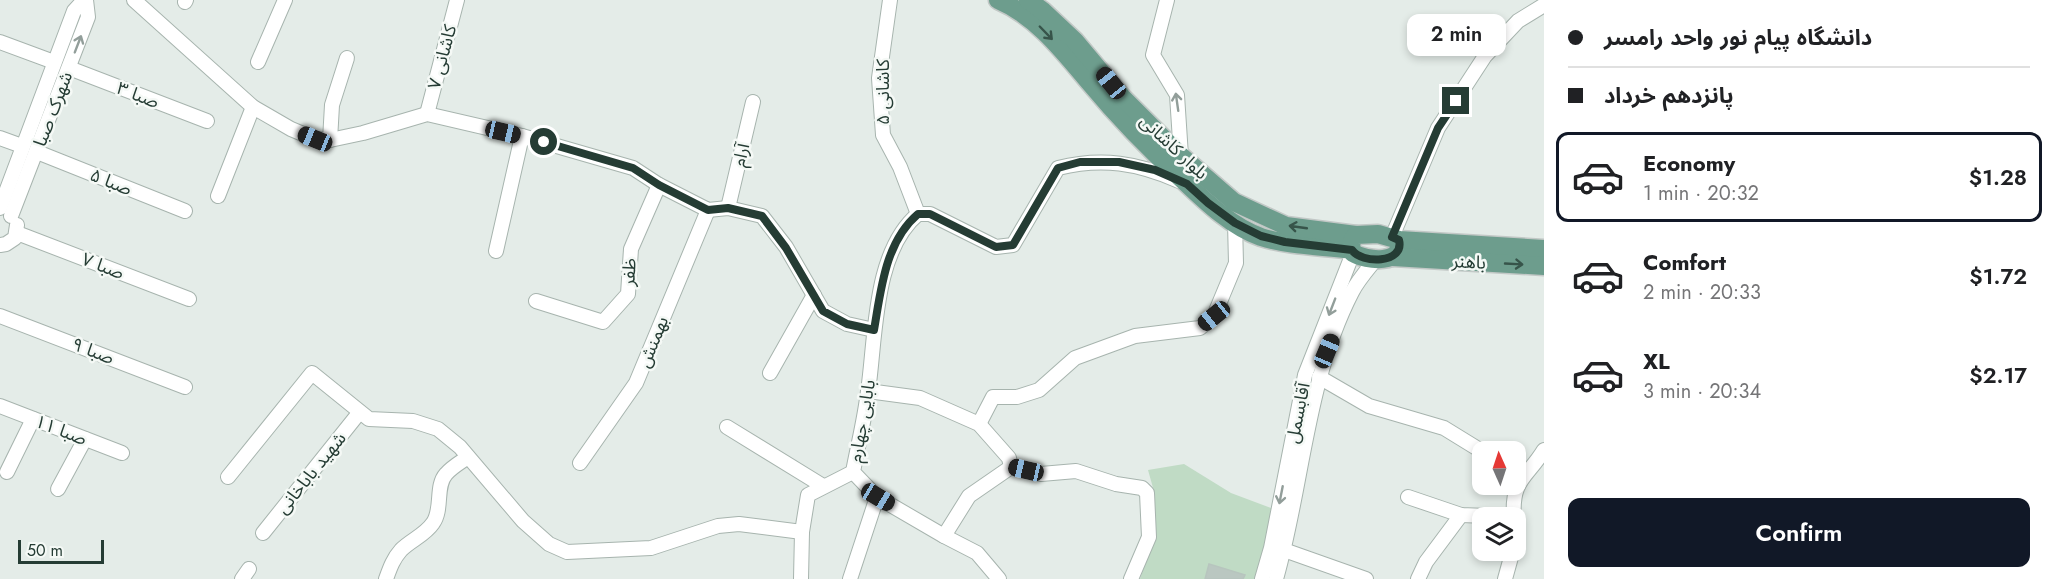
<!DOCTYPE html>
<html lang="en">
<head>
<meta charset="utf-8">
<style>
  :root { --surface:#fff; --page:#f6f6f6; --text:#202124; --muted:#757577; --line:#e0e0e0; --accent:#111827 }
  body { margin:0; font-family:Jost,"Noto Sans Arabic",sans-serif; background:var(--page); color:var(--text); height:100vh; display:flex; flex-direction:column; font-size:22px; white-space:nowrap }
  * { box-sizing:border-box; margin:0 }
  p { font-size:20px; color:var(--muted) }
  .icon { flex:none; width:33px; height:33px; fill:none; stroke:currentColor; stroke-width:2; stroke-linecap:round; stroke-linejoin:round }
  .map { position:relative; flex:1; overflow:hidden }
  .panel { display:flex; flex-direction:column; background:var(--surface); width:510px }
  .panel>* { flex:none }
  .guide { display:grid; align-content:center; height:132px; padding:0 24px; background:var(--surface) }
  .needle { width:39px; rotate:357deg }
  .buttons { position:absolute; left:1472px; top:441px; display:grid; gap:12px }
  .buttons a { display:grid; place-items:center; width:54px; height:54px; border-radius:12px; background:var(--surface); box-shadow:0 3px 9px #0003; font-size:30px }
  .scale { position:absolute; left:18px; bottom:15px; width:86px; box-sizing:border-box; padding-left:6px; border:3px solid #253c34; border-top:0; font-size:16px; line-height:21px; white-space:nowrap; color:#253c34; -webkit-text-stroke:4px #f5f9f6; paint-order:stroke }
  .end { position:absolute; width:27px; height:27px; margin:-14px; border:8px solid #253c34; background:#fff; box-shadow:0 0 0 3px #fff }
  .from { border-radius:50% }
  .bubble { position:absolute; height:42px; border-radius:12px; background:var(--surface); box-shadow:0 3px 9px #0003; font-size:20px; font-weight:600; line-height:42px; text-align:center }
  .car { position:absolute; width:18px; height:36px; margin:-18px -9px; border-radius:8px; box-shadow:0 0 4px 2px #0007; background:linear-gradient(#222 24%,#8ab4d8 0 40%,#222 0 76%,#8ab4d8 0 86%,#222 0) }
  .guide b { display:flex; align-items:center; gap:21px; height:57px; font-size:22px }
  .guide b+b { border-top:2px solid var(--line) }
  .guide i { width:15px; height:15px; background:var(--text) }
  ul { padding:0; list-style:none }
  li { display:flex; align-items:center; gap:18px; height:90px; margin:0 12px 9px; padding:0 12px; border:3px solid transparent; border-radius:12px }
  li div { flex:1 }
  li b { display:block; font-size:22px }
  li em { font-style:normal; font-weight:600 }
  li.active { border-color:var(--accent) }
  li>.icon { width:54px; height:54px; stroke-width:1.5 }
  .cta { display:flex; gap:12px; margin-top:auto; padding:12px 24px }
  .cta a { flex:1; height:69px; border-radius:12px; background:var(--accent); color:#fff; font-size:24px; font-weight:600; line-height:69px; text-align:center }
  main { display:flex; flex:1; min-height:0 }
  .map>svg:first-child { display:block }
  .green { fill:#c0dbc5 }
  .building { fill:#bac7c1; stroke:#b7c5be; stroke-width:1.5 }
  .lines { fill:none; stroke-linecap:round; stroke-linejoin:round }
  .minor-casing { stroke:#a7b4ae; stroke-width:16 }
  .major-casing { stroke:#c2c8c6; stroke-width:21 }
  .minor { stroke:#fff; stroke-width:14 }
  .major { stroke:#6d9d8d; stroke-width:18 }
  .oneway { stroke:#37544a }
  .oneway2 { stroke:#929e9a }
  .route { stroke:#253c34; stroke-width:8 }
  .labels { text-anchor:middle; stroke-width:5; stroke-linejoin:round; paint-order:stroke }
  .street-label { font-size:18px; fill:#253c34; stroke:#f5f9f6 }
</style>
</head>
<body>
<main>
<div class="map">
<svg width="1544" height="579" viewBox="0 0 1544 579">
  <rect width="100%" height="100%" fill="#e4ece8"/>
  <path class="green" d="M1184,464L1231,493L1271,508L1265,558L1256,579H1140L1152,544L1155,495L1148,470Z"/>
  <path class="building" d="M1209,564L1245,575L1243,579H1205Z"/>
  <g class="lines">
    <g class="minor-casing">
      <g id="minor">
        <path d="M134,0L253,107L291,129L315,139L330,140L363,133L427,114L522,136L633,168L659,185L708,210L728,208L762,216L786,247L823,311L847,324L874,330"/>
        <path d="M890,0L879,78L883,135L900,167L918,214"/>
        <path d="M1167,0L1153,55L1177,95L1181,156"/>
        <path d="M185,2L186,0"/>
        <path d="M0,42L54,62"/>
        <path d="M258,62L285,0"/>
        <path d="M69,68L207,121"/>
        <path d="M427,114L457,0"/>
        <path d="M0,138L22,146"/>
        <path d="M330,140L332,105L347,58"/>
        <path d="M37,152L185,211"/>
        <path d="M218,196L253,107"/>
        <path d="M0,208L74,11L84,0"/>
        <path d="M728,208L753,102"/>
        <path d="M11,216L88,17L86,0"/>
        <path d="M17,233L189,299"/>
        <path d="M1392,237L1438,128L1485,56L1518,21L1544,5"/>
        <path d="M0,245L6,244L15,238L17,225"/>
        <path d="M496,251L522,136"/>
        <path d="M536,301L603,322L628,294L631,249L659,185"/>
        <path d="M0,316L185,387"/>
        <path d="M770,373L814,295"/>
        <path d="M1319,377L1369,406L1444,428L1483,452"/>
        <path d="M868,391L920,398L979,424L1009,458L1011,467"/>
        <path d="M0,406L122,453"/>
        <path d="M979,424L993,397H1017L1039,390L1075,358L1135,336L1200,328L1214,316L1236,263L1235,223"/>
        <path d="M727,427L823,486"/>
        <path d="M580,463L636,383L708,210"/>
        <path d="M1011,467L1041,474L1076,471L1116,484L1142,488L1147,493L1149,537L1131,579"/>
        <path d="M7,472L33,419"/>
        <path d="M228,477L312,373L369,419L413,421L438,429L460,447L523,521L549,544L567,552L651,548L718,526L739,524L802,532"/>
        <path d="M58,489L85,439"/>
        <path d="M1408,497L1461,515L1514,517"/>
        <path d="M1514,518C1511,479 1527,478 1544,450"/>
        <path d="M1515,529V542"/>
        <path d="M263,533L359,413"/>
        <path d="M944,536L969,496L1011,467"/>
        <path d="M1284,550L1366,579"/>
        <path d="M242,579L249,569"/>
        <path d="M386,579C390,568 393,559 401,550C411,540 425,535 433,523C443,509 435,486 446,474C452,467 461,462 468,457"/>
        <path d="M801,579L802,532L808,495L853,472"/>
        <path d="M850,579L877,497"/>
        <path d="M999,579L977,553L944,536L877,497L853,472C858,445 865,418 868,391C876,337 873,252 918,214H930L996,247L1013,245L1058,168C1102,157 1138,163 1179,181"/>
        <path d="M1262,579L1271,548L1305,375L1353,253"/>
        <path d="M1276,579C1303,484 1306,381 1352,292C1358,280 1368,269 1376,259"/>
        <path d="M1418,579L1426,562L1461,515"/>
        <path d="M1505,579L1513,550"/>
      </g>
    </g>
    <g class="major-casing">
      <g id="major">
        <path d="M998,0C1036,16 1063,51 1089,82C1118,117 1150,150 1184,181C1206,202 1232,227 1261,237C1290,246 1323,246 1352,250"/>
        <path d="M1028,0L1043,11L1075,41L1122,97L1181,156L1234,202L1286,226L1356,235"/>
        <path d="M1399,240C1405,265 1366,261 1353,253C1350,245 1351,241 1356,235L1378,234L1399,240L1544,249"/>
        <path d="M1393,257L1544,266"/>
      </g>
    </g>
    <use href="#minor" class="minor"/>
    <use href="#major" class="major"/>
  </g>
  <defs><path id="oneway-shaft" d="M-6 0H5M1.5-3L5.5 0L1.5 3" fill="none" stroke-width="1.6" stroke-linecap="round" stroke-linejoin="round" transform="scale(1.5)"/></defs>
  <g class="oneway">
    <use href="#oneway-shaft" transform="translate(1046 33) rotate(46)"/>
    <use href="#oneway-shaft" transform="translate(1298 227) rotate(-172)"/>
    <use href="#oneway-shaft" transform="translate(1514 264) rotate(3)"/>
  </g>
  <g class="oneway2">
    <use href="#oneway-shaft" transform="translate(78 44) rotate(-69)"/>
    <use href="#oneway-shaft" transform="translate(1177 102) rotate(-98)"/>
    <use href="#oneway-shaft" transform="translate(1332 307) rotate(111)"/>
    <use href="#oneway-shaft" transform="translate(1281 495) rotate(101)"/>
  </g>
  <g class="lines">
    <path class="route" d="M544,142L633,168L659,185L708,210L728,208L762,216L786,248L823,311L847,324L874,330C881,290 885,242 918,214H930L996,247L1013,245L1058,168L1080,162H1119L1155,170L1187,184L1208,203L1235,223L1261,236L1285,242L1352,250C1361,264 1405,264 1399,240L1392,237L1438,128L1456,101"/>
  </g>
  <g class="labels">
    <g class="street-label">
      <text transform="translate(442 57) rotate(-75)" y="6">کاشانی ۷</text>
      <text transform="translate(883 92) rotate(-90)" y="6">کاشانی ۵</text>
      <text transform="translate(138 95) rotate(21)" y="6">صبا ۳</text>
      <text transform="translate(53 109) rotate(-69)" y="6">شهرک صبا</text>
      <text transform="translate(1174 147) rotate(43)" y="6">بلوار کاشانی</text>
      <text transform="translate(741 155) rotate(-77)" y="6">آرام</text>
      <text transform="translate(111 182) rotate(22)" y="6">صبا ۵</text>
      <text transform="translate(1469 262) rotate(3)" y="6">باهنر</text>
      <text transform="translate(103 266) rotate(21)" y="6">صبا ۷</text>
      <text transform="translate(629 272) rotate(-86)" y="6">ظفر</text>
      <text transform="translate(653 342) rotate(-68)" y="6">بهمنش</text>
      <text transform="translate(93 351) rotate(21)" y="6">صبا ۹</text>
      <text transform="translate(1298 413) rotate(-79)" y="6">آقابسمل</text>
      <text transform="translate(862 421) rotate(-80)" y="6">بابایی چهارم</text>
      <text transform="translate(61 430) rotate(21)" y="6">صبا ۱۱</text>
      <text transform="translate(311 473) rotate(-51)" y="6">شهید باباخانی</text>
    </g>
  </g>
</svg>
<div class="buttons">
<a><svg class="needle" viewBox="-14 -14 28 28"><path d="M0-13l5 13h-10z" fill="#e53935"/><path d="M0 13l5-13h-10z" fill="#757577"/></svg></a>
<a><svg class="icon" aria-label="layers" viewBox="0 0 24 24"><path d="M12 4l9 5-9 5-9-5zM3 14l9 5 9-5"/></svg></a>
</div>
<div class="scale">50 m</div>
<i class="end from" style="left:544px;top:142px"></i>
<i class="end" style="left:1456px;top:101px"></i>
<div class="bubble" style="left:1407px;top:14px;width:99px">2 min</div>
<i class="car" style="left:1111px;top:83px;rotate:321deg"></i>
<i class="car" style="left:503px;top:132px;rotate:103deg"></i>
<i class="car" style="left:315px;top:139px;rotate:292deg"></i>
<i class="car" style="left:1214px;top:316px;rotate:231deg"></i>
<i class="car" style="left:1327px;top:351px;rotate:23deg"></i>
<i class="car" style="left:1026px;top:470px;rotate:283deg"></i>
<i class="car" style="left:878px;top:497px;rotate:121deg"></i>
</div>
<section class="panel">
<div class="guide">
<b><i class="from"></i>دانشگاه پیام نور واحد رامسر</b>
<b><i></i>پانزدهم خرداد</b>
</div>
<ul>
<li class="active"><svg class="icon" aria-label="car" viewBox="0 0 24 24"><path d="M5 17H2v-5l4-1 3-4h7l3 4 3 1v5h-3M9 17h6M6 11h13"/><circle cx="7" cy="17" r="2"/><circle cx="17" cy="17" r="2"/></svg><div><b>Economy</b><p>1 min · 20:32</p></div><em>$1.28</em></li>
<li><svg class="icon" aria-label="car" viewBox="0 0 24 24"><path d="M5 17H2v-5l4-1 3-4h7l3 4 3 1v5h-3M9 17h6M6 11h13"/><circle cx="7" cy="17" r="2"/><circle cx="17" cy="17" r="2"/></svg><div><b>Comfort</b><p>2 min · 20:33</p></div><em>$1.72</em></li>
<li><svg class="icon" aria-label="car" viewBox="0 0 24 24"><path d="M5 17H2v-5l4-1 3-4h7l3 4 3 1v5h-3M9 17h6M6 11h13"/><circle cx="7" cy="17" r="2"/><circle cx="17" cy="17" r="2"/></svg><div><b>XL</b><p>3 min · 20:34</p></div><em>$2.17</em></li>
</ul>
<div class="cta"><a>Confirm</a></div>
</section>
</main>
</body>
</html>
